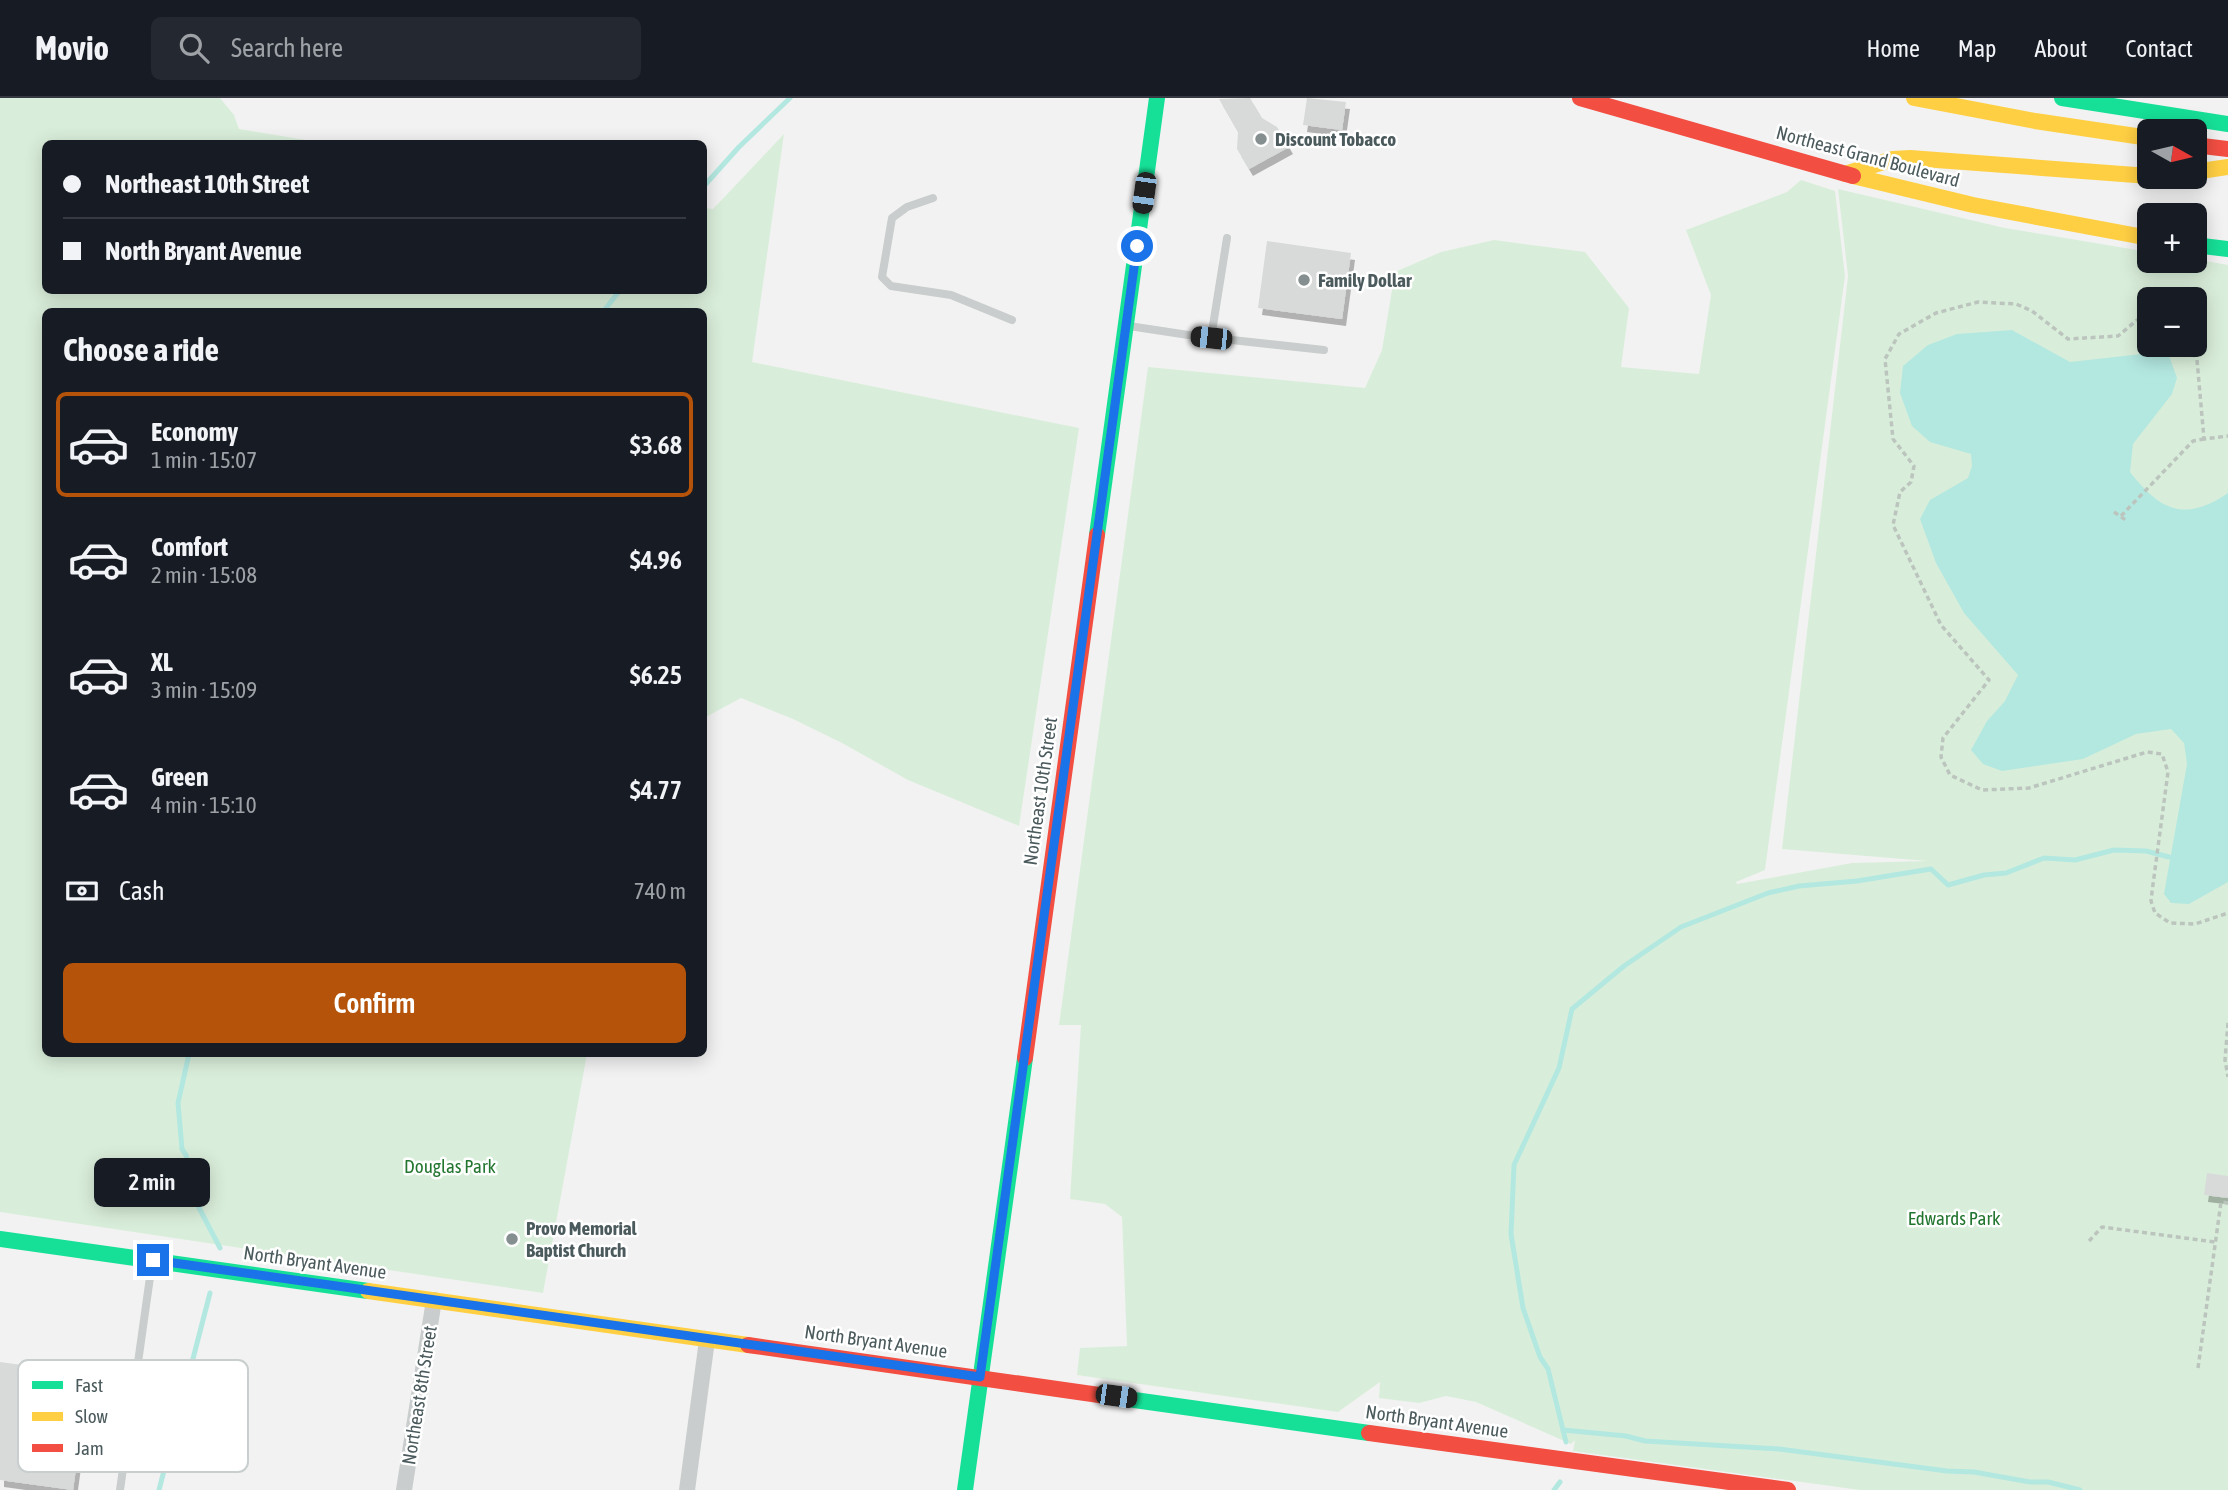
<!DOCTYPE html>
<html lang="en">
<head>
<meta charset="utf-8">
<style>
  :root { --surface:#171b24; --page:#242831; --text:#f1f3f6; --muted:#9ea1a6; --line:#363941; --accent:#b45309 }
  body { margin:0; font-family:"Asap Condensed",sans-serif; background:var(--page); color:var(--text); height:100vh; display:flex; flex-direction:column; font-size:26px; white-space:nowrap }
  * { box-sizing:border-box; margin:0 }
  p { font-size:23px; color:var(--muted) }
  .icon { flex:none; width:38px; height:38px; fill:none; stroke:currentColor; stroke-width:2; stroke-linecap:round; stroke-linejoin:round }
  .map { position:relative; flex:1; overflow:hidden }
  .details { position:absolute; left:42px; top:210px; width:665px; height:749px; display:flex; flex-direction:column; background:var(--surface); border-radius:10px; box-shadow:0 4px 18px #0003 }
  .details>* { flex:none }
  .top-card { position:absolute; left:42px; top:42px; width:665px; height:154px; border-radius:10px; box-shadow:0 4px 18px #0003; display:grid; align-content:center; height:154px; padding:0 21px; background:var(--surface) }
  .needle { width:46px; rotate:98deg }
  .fabs { position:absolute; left:2137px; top:21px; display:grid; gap:14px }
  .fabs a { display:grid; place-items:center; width:70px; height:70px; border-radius:10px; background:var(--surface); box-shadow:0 4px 18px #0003; font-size:35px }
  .end { position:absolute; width:32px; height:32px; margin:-16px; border:9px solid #1a73e8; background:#fff; box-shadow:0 0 0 4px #fff }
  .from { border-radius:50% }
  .bubble { position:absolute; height:49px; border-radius:10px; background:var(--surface); box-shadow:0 4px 18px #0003; font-size:23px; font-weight:600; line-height:49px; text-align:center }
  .car { position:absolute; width:21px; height:42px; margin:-21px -10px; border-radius:9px; box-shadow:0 0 5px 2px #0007; background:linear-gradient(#222 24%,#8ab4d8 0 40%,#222 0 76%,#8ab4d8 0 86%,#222 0) }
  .top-card b { display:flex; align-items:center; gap:24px; height:66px; font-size:26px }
  .top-card b+b { border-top:2px solid var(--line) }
  .top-card i { width:18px; height:18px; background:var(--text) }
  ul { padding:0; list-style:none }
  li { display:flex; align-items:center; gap:21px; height:105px; margin:0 14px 10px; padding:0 7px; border:4px solid transparent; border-radius:10px }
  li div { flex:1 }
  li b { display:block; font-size:26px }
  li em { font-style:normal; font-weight:600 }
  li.active { border-color:var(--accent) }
  li>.icon { width:63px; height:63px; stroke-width:1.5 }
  h2 { padding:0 21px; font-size:32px; line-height:84px }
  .pay { display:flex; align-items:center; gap:18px; height:77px; padding:0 21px; font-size:26px }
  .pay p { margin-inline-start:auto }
  .primary-button { display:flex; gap:14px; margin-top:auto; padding:14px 21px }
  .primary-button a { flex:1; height:80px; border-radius:10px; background:var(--accent); color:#fff; font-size:28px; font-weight:600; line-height:80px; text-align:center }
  header { display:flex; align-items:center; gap:42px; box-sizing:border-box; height:98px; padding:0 35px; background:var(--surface); border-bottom:2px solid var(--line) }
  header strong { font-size:33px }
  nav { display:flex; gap:38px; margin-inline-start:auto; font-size:24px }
  .search { width:490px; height:63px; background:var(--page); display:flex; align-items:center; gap:18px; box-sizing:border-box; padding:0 24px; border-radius:10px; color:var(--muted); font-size:26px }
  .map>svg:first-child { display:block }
  .green { fill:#d9eeda; fill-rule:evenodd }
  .water { fill:#b3e8e0 }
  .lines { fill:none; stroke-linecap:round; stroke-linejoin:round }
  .stream { stroke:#b3e8e0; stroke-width:5 }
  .building { fill:#d8dada; filter:url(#shadow) }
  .path { stroke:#bbc5be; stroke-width:3.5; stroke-dasharray:5 3.5; stroke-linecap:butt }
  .lane { stroke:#cacdcd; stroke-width:8 }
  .street { stroke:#cacdcd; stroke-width:16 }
  .fast { stroke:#16e098; stroke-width:16 }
  .slow { stroke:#ffcf43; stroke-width:16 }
  .jam { stroke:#f24e42; stroke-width:16 }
  .route { stroke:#1a73e8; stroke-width:9 }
  .poi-dot { fill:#858f90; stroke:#fff; stroke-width:2.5 }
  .labels { text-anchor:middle; stroke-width:5; stroke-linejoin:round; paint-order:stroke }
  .poi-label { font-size:19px; font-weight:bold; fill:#4b5a5c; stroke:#fff; text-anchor:start }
  .street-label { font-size:19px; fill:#4b5a5c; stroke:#fff }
  .park-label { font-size:19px; fill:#237630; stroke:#fff }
  .key { fill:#fff; stroke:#c9cece; stroke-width:2 }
  .key-label { font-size:19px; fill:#4b5a5c }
</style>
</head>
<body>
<header>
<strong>Movio</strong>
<div class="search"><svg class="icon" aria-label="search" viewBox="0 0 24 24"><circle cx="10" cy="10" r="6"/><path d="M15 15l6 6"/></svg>Search here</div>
<nav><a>Home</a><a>Map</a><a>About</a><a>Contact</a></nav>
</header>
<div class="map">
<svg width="2228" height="1392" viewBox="0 0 2228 1392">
  <defs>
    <filter id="shadow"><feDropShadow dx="4" dy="7" stdDeviation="0" flood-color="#0004"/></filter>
  </defs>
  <rect width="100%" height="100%" fill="#f2f2f2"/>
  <g class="green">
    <path d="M0,0H220L234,17L239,31L324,45L46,46V192H704V110L713,111L784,36L752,264L1079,330L1019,728L908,682L842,645L793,621L741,600L704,620V214H46V956H587L543,1195L0,1114Z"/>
    <path d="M1801,82L1835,93L1845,178L1765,772L1736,784L1737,786L1852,765L1927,763L1782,751L1848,178L1838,91L2005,130L2149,154V163L2195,161L2228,167V1392H1860L1573,1353L1575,1342L1571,1346L1476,1304L1446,1298L1419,1305L1379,1300L1380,1284L1338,1314L1077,1277L1080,1250L1127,1248L1122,1119L1105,1106L1070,1101L1081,927H1059L1148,269L1365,290L1382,252L1395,174L1441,154L1494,142L1585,154L1629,210L1621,269L1699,276L1711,197L1686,132L1787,94ZM2149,201H2194V247H2149Z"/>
  </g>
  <path class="water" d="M2012,232L2070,264L2160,254L2169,258L2177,280L2172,296L2133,346L2130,374C2160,412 2184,425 2228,395V784L2189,806L2171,805L2164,796L2187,666L2184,645L2171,631L2136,636L2083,661L2002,673L1983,666L1971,652L1987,623L2005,603L2018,577L1964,515L1936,465L1920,421L1930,402L1968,380L1972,368L1971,356L1930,344L1912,328L1900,295L1903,268L1928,247L1957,236Z"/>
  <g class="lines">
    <g class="stream">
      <path d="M704,88L739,49L790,0"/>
      <path d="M603,214L620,192"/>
      <path d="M189,956L178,1005L182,1051L186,1057L190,1077L194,1083L196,1104L220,1150"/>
      <path d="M1563,1332L1626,1338L1645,1343L1779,1351L1947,1373L1974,1374L2030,1384H2048L2080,1392"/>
      <path d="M1566,1344L1548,1271L1540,1259L1523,1210L1511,1136L1514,1067L1559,970L1572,911L1624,868L1681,829L1704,820L1768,795L1799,788L1857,783L1931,771L1948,787L1984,777L2006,775L2044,760L2075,762L2114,752L2146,753L2169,759"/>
      <path d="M159,1392L210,1195"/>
      <path d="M1554,1392L1560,1384"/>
    </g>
  </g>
  <g class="building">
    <path d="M1250,0L1262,20L1277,29L1289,49L1249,71L1237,51L1238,34L1219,1Z"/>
    <path d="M1307,0L1346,4L1342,32L1303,27Z"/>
    <path d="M1267,143L1351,155L1342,221L1258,210Z"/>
    <path d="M2207,1075L2228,1078V1100L2204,1097Z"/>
    <path d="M0,1264L89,1276L73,1392L0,1382Z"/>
  </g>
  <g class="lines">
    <g class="path">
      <path d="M2149,220L2137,222L2118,238L2068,241L2032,213L2016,206L1978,204L1936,215L1899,236L1885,261L1893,341L1914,368L1911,384L1900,394L1893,427L1941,527L1989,582L1943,640L1941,659L1950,677L1982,692L2029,690L2147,654L2162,656L2168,674L2152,794L2151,803L2155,815L2170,825L2195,826L2228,815"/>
      <path d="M2189,247L2197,262L2204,341L2228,338"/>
      <path d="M2114,414L2127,423"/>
      <path d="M2121,418L2193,343L2204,341"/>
      <path d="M2228,925L2225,962L2228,979"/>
      <path d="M2089,1143L2102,1129L2215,1144"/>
      <path d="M2198,1270L2221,1104L2228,1105"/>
    </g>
    <g class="lane">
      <path d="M933,100L907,109L892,120L882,179L891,188L951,197L1012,222"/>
      <path d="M1129,228L1195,238L1324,252"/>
      <path d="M1211,240L1227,140"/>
      <path d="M120,1392L152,1165"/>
    </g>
    <g class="street">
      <path d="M404,1392L434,1202"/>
      <path d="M687,1392L707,1242"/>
    </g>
    <g class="fast">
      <path d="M2062,0L2228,26"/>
      <path d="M2194,147L2228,151"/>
      <path d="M1097,437L1157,0"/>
      <path d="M0,1141L368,1193"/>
      <path d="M1106,1298L1369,1335"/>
      <path d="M965,1392L1025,960"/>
    </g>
    <g class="slow">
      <path d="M1914,0L2035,23L2149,40"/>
      <path d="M2194,74L2228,69"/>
      <path d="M1845,76L1893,61L1910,60L2149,78"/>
      <path d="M1853,78L1973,107L2149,140"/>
      <path d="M368,1193L748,1247"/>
    </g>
    <g class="jam">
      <path d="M1580,0L1853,78"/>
      <path d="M2194,47L2228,51"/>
      <path d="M1025,960L1097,437"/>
      <path d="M748,1247L1106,1298"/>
      <path d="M1369,1335L1788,1392"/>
    </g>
  </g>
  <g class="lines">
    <path class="route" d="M153,1162L980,1279L1137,148"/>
  </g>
  <g class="poi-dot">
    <circle cx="1261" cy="41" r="7"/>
    <circle cx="1304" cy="182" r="7"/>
    <circle cx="512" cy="1141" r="7"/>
  </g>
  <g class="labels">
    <g class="poi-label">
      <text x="1275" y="48">Discount Tobacco</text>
      <text x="1318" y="189">Family Dollar</text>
      <text x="526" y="1137">Provo Memorial<tspan x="526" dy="22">Baptist Church</tspan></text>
    </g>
    <g class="street-label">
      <text transform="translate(1868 58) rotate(15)" y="7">Northeast Grand Boulevard</text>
      <text transform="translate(1040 693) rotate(-82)" y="7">Northeast 10th Street</text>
      <text transform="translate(315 1164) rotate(8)" y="7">North Bryant Avenue</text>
      <text transform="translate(876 1243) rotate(8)" y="7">North Bryant Avenue</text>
      <text transform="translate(419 1297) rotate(-81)" y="7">Northeast 8th Street</text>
      <text transform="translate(1437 1323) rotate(8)" y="7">North Bryant Avenue</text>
    </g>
    <g class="park-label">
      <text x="450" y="1075">Douglas Park</text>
      <text x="1954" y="1127">Edwards Park</text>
    </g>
  </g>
  <rect x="18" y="1262" width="230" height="112" rx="10" class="key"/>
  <rect x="32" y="1283" width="31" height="8" fill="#16e098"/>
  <rect x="32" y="1314" width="31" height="9" fill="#ffcf43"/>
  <rect x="32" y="1346" width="31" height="8" fill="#f24e42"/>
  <g class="key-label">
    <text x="75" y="1294">Fast</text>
    <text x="75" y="1325">Slow</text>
    <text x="75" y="1357">Jam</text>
  </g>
</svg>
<div class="fabs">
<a><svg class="needle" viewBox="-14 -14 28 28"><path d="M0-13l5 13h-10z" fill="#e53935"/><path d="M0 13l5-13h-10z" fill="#9ea1a6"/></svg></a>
<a>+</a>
<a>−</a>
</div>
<i class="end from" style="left:1137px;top:148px"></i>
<i class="end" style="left:153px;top:1162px"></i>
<div class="bubble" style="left:94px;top:1060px;width:116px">2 min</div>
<i class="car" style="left:1144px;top:95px;rotate:188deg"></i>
<i class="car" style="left:1211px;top:240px;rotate:276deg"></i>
<i class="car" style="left:1116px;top:1298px;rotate:98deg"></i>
<div class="top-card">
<b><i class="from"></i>Northeast 10th Street</b>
<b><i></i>North Bryant Avenue</b>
</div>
<section class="details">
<h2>Choose a ride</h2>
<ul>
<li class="active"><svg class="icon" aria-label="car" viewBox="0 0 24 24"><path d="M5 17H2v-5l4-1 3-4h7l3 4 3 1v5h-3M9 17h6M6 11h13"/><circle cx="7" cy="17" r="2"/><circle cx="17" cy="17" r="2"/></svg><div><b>Economy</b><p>1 min · 15:07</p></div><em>$3.68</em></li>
<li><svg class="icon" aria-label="car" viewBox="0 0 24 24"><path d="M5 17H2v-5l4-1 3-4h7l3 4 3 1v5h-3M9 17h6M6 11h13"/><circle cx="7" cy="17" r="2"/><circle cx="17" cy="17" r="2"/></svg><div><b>Comfort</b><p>2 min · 15:08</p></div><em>$4.96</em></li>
<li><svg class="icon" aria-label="car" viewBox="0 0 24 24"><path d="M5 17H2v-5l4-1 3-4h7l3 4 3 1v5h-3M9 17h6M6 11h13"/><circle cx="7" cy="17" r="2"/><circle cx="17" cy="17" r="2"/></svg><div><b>XL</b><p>3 min · 15:09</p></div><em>$6.25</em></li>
<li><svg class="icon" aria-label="car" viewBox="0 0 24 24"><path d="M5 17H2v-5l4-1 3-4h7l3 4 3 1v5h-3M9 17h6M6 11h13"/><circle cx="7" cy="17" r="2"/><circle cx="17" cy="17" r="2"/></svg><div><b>Green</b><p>4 min · 15:10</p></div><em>$4.77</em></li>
</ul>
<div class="pay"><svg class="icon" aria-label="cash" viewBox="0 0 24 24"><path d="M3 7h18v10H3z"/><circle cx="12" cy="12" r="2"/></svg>Cash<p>740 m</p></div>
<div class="primary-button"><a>Confirm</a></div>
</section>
</div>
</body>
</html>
